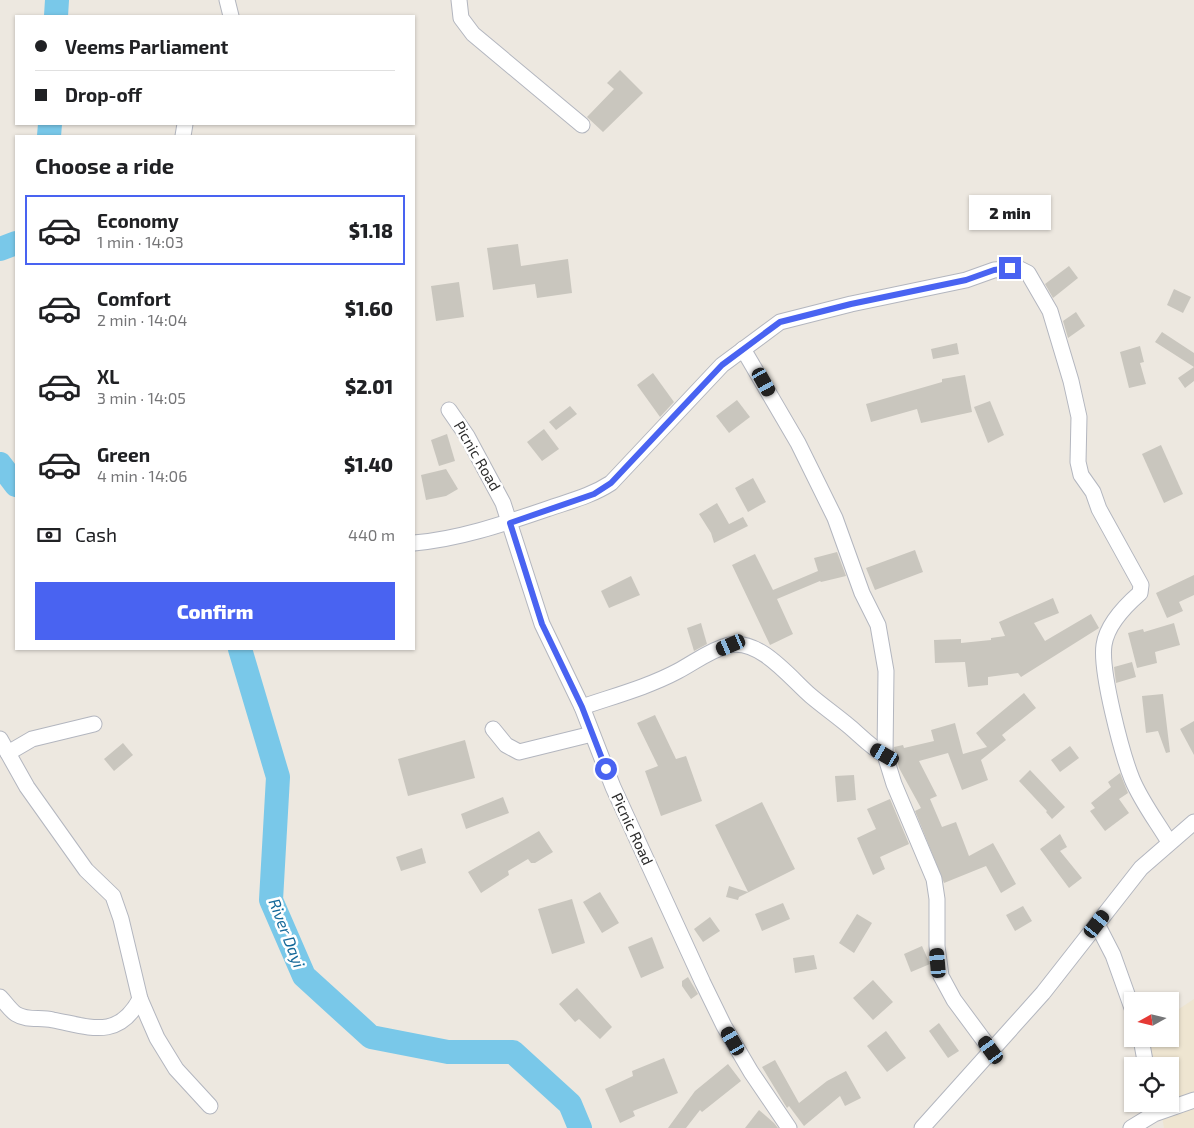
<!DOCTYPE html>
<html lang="en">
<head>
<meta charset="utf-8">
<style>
  :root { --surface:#fff; --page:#f2f2f2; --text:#202124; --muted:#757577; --line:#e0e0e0; --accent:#4963f1 }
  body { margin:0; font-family:"Exo 2",sans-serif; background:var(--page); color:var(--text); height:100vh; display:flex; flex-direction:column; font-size:19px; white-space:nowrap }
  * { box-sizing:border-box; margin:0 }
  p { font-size:16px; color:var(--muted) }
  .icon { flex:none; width:28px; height:28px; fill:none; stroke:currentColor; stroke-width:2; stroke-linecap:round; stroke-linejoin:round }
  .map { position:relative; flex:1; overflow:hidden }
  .sheet { position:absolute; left:15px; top:135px; width:400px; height:515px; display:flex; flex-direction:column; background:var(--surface); border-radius:0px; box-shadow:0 1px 4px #0004 }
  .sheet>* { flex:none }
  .guide { position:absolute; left:15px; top:15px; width:400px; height:110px; border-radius:0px; box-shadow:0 1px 4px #0004; display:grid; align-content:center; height:110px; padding:0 20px; background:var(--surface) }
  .needle { width:32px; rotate:262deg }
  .fabs { position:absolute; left:1124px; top:992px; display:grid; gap:10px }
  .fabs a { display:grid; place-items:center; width:55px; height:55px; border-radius:0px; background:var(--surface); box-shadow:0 1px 4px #0004; font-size:25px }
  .end { position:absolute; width:22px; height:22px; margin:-11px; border:6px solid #4963f1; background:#fff; box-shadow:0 0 0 2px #fff }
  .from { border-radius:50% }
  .bubble { position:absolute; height:35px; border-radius:0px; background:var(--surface); box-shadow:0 1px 4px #0004; font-size:16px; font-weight:800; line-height:35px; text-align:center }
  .car { position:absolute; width:15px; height:30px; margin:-15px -8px; border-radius:6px; box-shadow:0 0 4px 1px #0007; background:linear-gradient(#222 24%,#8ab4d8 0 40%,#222 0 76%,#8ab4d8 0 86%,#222 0) }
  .guide b { display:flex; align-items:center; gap:18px; height:48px; font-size:19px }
  .guide b+b { border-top:1px solid var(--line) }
  .guide i { width:12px; height:12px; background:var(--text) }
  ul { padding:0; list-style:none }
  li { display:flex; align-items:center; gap:15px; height:70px; margin:0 10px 8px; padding:0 10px; border:2px solid transparent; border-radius:0px }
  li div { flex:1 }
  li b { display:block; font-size:19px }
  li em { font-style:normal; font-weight:800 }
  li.current { border-color:var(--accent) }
  li>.icon { width:45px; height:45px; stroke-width:1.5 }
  h2 { padding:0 20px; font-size:22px; line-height:60px }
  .pay { display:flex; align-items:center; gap:12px; height:55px; padding:0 20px; font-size:19px }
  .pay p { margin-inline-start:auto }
  .cta { display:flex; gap:10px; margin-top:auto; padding:10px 20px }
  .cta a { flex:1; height:58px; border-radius:0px; background:var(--accent); color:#fff; font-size:20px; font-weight:800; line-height:58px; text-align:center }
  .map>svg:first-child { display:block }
  .education { fill:#eee5d1 }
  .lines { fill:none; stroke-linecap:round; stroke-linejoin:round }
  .river { stroke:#79c8e9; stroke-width:24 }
  .building { fill:#c9c6be }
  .minor-casing { stroke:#b3b6bf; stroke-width:17 }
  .minor { stroke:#fff; stroke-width:15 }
  .route { stroke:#4963f1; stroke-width:6 }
  .labels { text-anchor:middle; stroke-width:5; stroke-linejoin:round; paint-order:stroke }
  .street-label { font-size:15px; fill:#2d2d2d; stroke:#fff }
  .water-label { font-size:16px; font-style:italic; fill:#146899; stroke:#fff }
</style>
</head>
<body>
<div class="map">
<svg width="1194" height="1128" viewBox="0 0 1194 1128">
  <rect width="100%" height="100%" fill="#ede8e0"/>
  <path class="education" d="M1194,999V1128H1164L1160,1104H1170V1066H1154L1149,1039H1170V1015Z"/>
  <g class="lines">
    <g class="river">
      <path d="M56,16L57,0"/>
      <path d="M49,136L50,124"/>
      <path d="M0,249L16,243"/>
      <path d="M0,464L16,485"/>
      <path d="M240,649L278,777L271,900L304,976L371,1037L448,1052H513L570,1104L580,1128"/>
    </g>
  </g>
  <g class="building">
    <path d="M620,70L643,93L603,132L587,117L614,89L607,83Z"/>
    <path d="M518,244L521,266L568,259L572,293L537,298L535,284L493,290L487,248Z"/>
    <path d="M1069,266L1078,278L1053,298L1045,284Z"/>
    <path d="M459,282L464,317L436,321L431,286Z"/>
    <path d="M1174,289L1191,297L1183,313L1167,305Z"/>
    <path d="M1076,312L1085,326L1068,338L1063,321Z"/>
    <path d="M1162,332L1194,353V381L1185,388L1178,378L1194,367L1155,342Z"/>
    <path d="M957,343L959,354L933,359L931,349Z"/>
    <path d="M1140,346L1144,362L1140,363L1146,384L1129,388L1120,352Z"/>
    <path d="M653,373L674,402L660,417L637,385Z"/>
    <path d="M965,375L972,412L921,423L917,409L871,422L866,404L942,382V379Z"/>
    <path d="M737,400L750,417L729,433L716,416Z"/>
    <path d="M990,401L1004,435L988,443L974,407Z"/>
    <path d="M570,406L577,414L556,430L549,422Z"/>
    <path d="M544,429L559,449L542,461L527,442Z"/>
    <path d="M447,434L455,461L439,466L431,440Z"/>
    <path d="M1161,445L1183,494L1164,503L1142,454Z"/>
    <path d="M446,469L458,489L446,496L426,500L421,475Z"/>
    <path d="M753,478L766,502L748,512L735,488Z"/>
    <path d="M717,503L729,524L743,517L748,526L714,543L711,533L699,514Z"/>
    <path d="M915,550L923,572L875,590L866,568Z"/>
    <path d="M837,552L846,576L821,582L820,581L777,599L793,634L770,645L732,565L755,554L773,590L818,571L814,558Z"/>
    <path d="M1194,575V595L1179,602L1183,611L1167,618L1156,593Z"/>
    <path d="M631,576L640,595L609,608L601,591Z"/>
    <path d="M1053,598L1059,613L1034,623L1045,641L1091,614L1099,628L1021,677L1018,673L988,677V685L968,687L965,662L935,663L934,640L961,639V643L991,640V638L1005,636L999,622Z"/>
    <path d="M701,623L707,644L694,651L687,628Z"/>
    <path d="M1174,623L1180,645L1155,652L1157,663L1137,668L1128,633L1143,629L1144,632Z"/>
    <path d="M1132,662L1136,677L1116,683L1114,667Z"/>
    <path d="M1024,693L1036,708L1002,735L1006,740L981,760L988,780L962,790L948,753L919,761L937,796L930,799L942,827L956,822L969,856L993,843L1016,884L1001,893L986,866L944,883L915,811L921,808L899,768L894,747L903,745L904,748L934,741L931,730L955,723L963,754L987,747L976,733Z"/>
    <path d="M1163,694L1170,752L1166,753L1158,731L1146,733L1142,696Z"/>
    <path d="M655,715L676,759L686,756L702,801L661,816L645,771L658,766L637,723Z"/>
    <path d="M1194,721V755L1180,729Z"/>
    <path d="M465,740L475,778L408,796L398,759Z"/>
    <path d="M123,743L133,755L114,771L104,759Z"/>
    <path d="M1070,746L1079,758L1060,772L1051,760Z"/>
    <path d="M1030,770L1065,807L1052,819L1046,812L1047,811L1019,781Z"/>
    <path d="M1120,773L1128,793L1119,799L1129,813L1105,831L1090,811L1095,808L1091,803L1111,787L1108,782Z"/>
    <path d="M854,775L856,800L837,802L835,776Z"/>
    <path d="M503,797L509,813L466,829L461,814Z"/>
    <path d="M890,799L909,844L880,857L885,869L873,875L857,838L876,829L867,809Z"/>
    <path d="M762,802L795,869L739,897L738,900L726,897L729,886L748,892L715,825Z"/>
    <path d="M539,831L553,852L535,863H531L528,859L508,871L509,875L481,893L468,872Z"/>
    <path d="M1060,834L1067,847L1060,851L1082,878L1069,888L1040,849Z"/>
    <path d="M422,848L426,863L401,871L396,857Z"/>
    <path d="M600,892L619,923L602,933L583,902Z"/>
    <path d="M572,899L585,943L552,954L538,909Z"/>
    <path d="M783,903L790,919L762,931L755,914Z"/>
    <path d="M1023,906L1032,921L1015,931L1006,915Z"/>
    <path d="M857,914L872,923L854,953L839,943Z"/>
    <path d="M710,917L720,931L703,942L694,929Z"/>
    <path d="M652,937L664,968L641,978L628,947Z"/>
    <path d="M922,946L930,964L911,972L904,954Z"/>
    <path d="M814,955L817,969L795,973L793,958Z"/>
    <path d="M688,977L698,994L691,999L682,986V981Z"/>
    <path d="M873,980L893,1002L873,1020L853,998Z"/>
    <path d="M577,988L612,1027L600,1039L579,1019L575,1022L559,1004Z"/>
    <path d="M939,1023L959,1051L948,1058L929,1031Z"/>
    <path d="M886,1031L906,1058L887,1072L867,1046Z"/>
    <path d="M664,1058L678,1093L633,1111L635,1116L620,1123L605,1089L633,1076L632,1071Z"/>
    <path d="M775,1060L799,1103L827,1081L846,1071L861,1098L845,1106L840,1096L804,1126L789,1106L787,1108L762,1067Z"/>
    <path d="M728,1064L741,1081L702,1112L700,1110L686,1128H668L695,1091Z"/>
    <path d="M759,1110L774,1123L778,1128H745Z"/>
  </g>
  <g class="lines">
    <g class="minor-casing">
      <g id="minor">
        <path d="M227,0L231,16"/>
        <path d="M459,0L461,18L473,34L582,125"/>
        <path d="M183,136L185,124"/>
        <path d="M743,349L798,443L835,518L862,593L878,625L886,671L885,755L894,784L934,879L937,899V946L941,976L954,1000L991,1050"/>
        <path d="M449,410L467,436L503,503L542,624L582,707L613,787L703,983L724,1026L751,1072L789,1128"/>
        <path d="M414,543C460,539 503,524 547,509C570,501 591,496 611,483L722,365L780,322L851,304L966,280L994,270L1018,268L1028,273L1050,311L1071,381L1079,417L1078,462L1081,475L1093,492L1099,509L1141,585L1140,593C1125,606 1107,624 1104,645C1100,671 1122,754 1132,779C1141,801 1157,822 1169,842"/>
        <path d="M582,707C614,696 648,687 678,671C695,662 710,650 729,645C760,638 791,679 811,696C824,707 837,716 850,727C863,738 869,746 885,755"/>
        <path d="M493,729L506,745L519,752L592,734"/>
        <path d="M0,739L27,787L86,870L113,896L121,919L140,999L157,1038L176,1069L210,1106"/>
        <path d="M8,753L32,739L94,724"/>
        <path d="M1097,924L1113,955L1132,1008"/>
        <path d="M0,997C5,1002 10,1010 16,1014C27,1021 40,1017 53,1020C90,1027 118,1040 140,999"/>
        <path d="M1141,1039L1146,1066"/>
        <path d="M922,1128L1043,993L1141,868L1194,822"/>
        <path d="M1131,1128L1154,1114L1194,1100"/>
      </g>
    </g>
    <use href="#minor" class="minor"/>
  </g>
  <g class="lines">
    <path class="route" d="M606,769L582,707L542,624L510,523L594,494L611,483L722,365L780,322L851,304L966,280L994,270L1010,268"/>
  </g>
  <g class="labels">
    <g class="street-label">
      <text transform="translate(477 456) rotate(60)" y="5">Picnic Road</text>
      <text transform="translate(632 829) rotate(65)" y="5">Picnic Road</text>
    </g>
    <g class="water-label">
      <text transform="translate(287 933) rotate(69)" y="6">River Dayi</text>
    </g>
  </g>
</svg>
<div class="fabs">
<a><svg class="needle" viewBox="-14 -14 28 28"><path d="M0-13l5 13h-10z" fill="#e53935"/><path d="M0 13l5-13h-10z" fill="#757577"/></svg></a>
<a><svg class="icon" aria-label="locate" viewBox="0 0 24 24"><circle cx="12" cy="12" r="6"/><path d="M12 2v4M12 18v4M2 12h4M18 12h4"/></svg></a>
</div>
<i class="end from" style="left:606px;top:769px"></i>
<i class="end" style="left:1010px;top:268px"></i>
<div class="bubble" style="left:969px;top:195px;width:82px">2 min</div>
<i class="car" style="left:764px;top:382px;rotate:151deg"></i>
<i class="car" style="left:731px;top:645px;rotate:247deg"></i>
<i class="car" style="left:885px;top:755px;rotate:300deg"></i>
<i class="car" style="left:1097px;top:924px;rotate:38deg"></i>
<i class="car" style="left:938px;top:963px;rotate:355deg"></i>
<i class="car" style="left:733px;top:1041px;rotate:330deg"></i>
<i class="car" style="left:991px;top:1050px;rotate:324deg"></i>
<div class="guide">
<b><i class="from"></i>Veems Parliament</b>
<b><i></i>Drop-off</b>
</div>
<section class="sheet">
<h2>Choose a ride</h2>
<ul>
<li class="current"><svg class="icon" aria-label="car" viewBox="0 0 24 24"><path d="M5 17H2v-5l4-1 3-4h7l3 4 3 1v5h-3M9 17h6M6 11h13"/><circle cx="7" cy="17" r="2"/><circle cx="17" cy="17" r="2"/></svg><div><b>Economy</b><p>1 min · 14:03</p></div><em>$1.18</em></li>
<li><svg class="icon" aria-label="car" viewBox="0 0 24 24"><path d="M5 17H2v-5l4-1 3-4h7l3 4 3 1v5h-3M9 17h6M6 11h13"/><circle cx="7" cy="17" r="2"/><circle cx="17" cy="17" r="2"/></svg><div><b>Comfort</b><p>2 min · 14:04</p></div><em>$1.60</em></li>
<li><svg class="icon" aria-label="car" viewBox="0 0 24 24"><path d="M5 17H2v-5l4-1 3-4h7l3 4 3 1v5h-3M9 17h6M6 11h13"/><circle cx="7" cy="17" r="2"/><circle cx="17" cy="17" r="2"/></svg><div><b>XL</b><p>3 min · 14:05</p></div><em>$2.01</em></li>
<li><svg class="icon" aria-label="car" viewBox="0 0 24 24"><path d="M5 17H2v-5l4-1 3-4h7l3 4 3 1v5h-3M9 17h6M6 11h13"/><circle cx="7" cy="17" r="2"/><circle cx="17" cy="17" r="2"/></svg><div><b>Green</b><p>4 min · 14:06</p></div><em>$1.40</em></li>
</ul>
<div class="pay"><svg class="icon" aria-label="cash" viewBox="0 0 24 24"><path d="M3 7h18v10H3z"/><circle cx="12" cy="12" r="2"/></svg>Cash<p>440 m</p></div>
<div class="cta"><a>Confirm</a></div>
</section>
</div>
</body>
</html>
